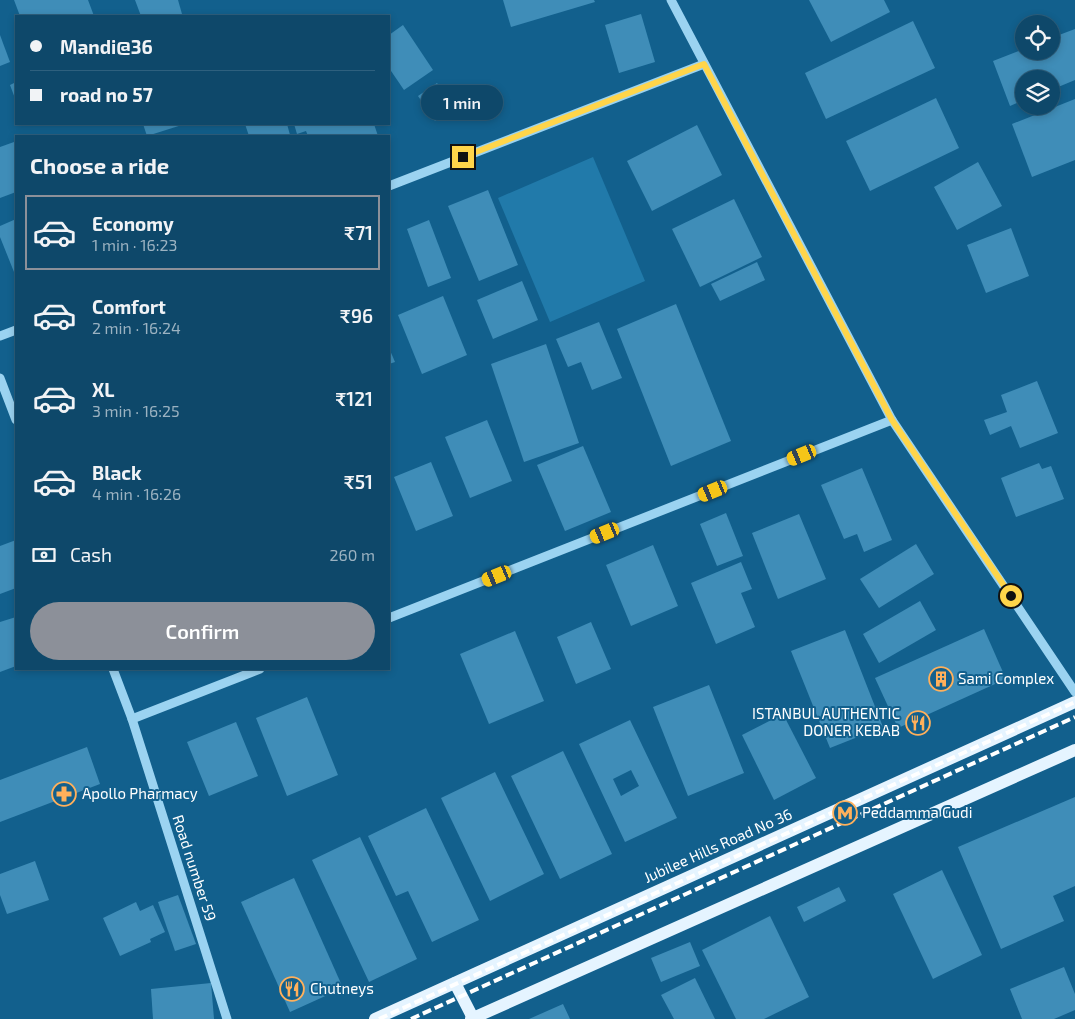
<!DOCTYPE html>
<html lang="en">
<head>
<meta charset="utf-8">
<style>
  :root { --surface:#0e486a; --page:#174f70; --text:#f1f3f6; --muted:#9bb2c1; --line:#2e607e; --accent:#8c9099 }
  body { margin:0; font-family:"Exo 2",sans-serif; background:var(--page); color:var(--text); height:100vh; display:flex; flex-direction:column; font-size:19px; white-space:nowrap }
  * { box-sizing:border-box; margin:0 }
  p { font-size:16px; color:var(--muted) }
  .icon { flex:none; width:28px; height:28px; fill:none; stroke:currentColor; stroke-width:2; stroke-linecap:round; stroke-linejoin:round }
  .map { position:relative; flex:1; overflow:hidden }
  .panel { position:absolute; left:15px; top:135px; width:375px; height:535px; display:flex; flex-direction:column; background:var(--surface); border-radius:0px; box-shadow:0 2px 8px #0003,0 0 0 1px var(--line) }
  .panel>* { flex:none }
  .hud { position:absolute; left:15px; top:15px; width:375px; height:110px; border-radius:0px; box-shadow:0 2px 8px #0003,0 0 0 1px var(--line); display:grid; align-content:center; height:110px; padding:0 15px; background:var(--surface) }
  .tools { position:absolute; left:1015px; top:15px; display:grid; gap:10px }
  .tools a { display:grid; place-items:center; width:45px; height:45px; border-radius:50%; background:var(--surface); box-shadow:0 2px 8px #0003,0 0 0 1px var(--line); font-size:25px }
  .end { position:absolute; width:22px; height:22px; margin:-11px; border:6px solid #ffd54a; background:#111; box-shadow:0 0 0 2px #111 }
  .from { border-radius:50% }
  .bubble { position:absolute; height:35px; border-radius:18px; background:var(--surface); box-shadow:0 2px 8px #0003,0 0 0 1px var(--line); font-size:16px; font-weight:600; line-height:35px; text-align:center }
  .car { position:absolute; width:15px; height:30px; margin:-15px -8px; border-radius:6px; box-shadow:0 0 4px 1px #0007; background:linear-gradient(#f5c518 24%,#345 0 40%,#f5c518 0 76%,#345 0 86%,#f5c518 0) }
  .hud b { display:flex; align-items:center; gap:18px; height:48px; font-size:19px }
  .hud b+b { border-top:1px solid var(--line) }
  .hud i { width:12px; height:12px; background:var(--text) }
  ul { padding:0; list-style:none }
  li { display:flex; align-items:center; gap:15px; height:75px; margin:0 10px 8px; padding:0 5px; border:2px solid transparent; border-radius:0px }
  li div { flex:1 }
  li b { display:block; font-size:19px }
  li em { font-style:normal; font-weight:600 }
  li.on { border-color:var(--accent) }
  li>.icon { width:45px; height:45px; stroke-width:1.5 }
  h2 { padding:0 15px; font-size:22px; line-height:60px }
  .pay { display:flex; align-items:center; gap:12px; height:55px; padding:0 15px; font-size:19px }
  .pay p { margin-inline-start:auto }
  .action { display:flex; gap:10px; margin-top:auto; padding:10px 15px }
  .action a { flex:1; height:58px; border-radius:30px; background:var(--accent); color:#fff; font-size:20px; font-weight:600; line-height:58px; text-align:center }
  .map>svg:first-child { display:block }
  .green { fill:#217aaa }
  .building { fill:#3f8db8; fill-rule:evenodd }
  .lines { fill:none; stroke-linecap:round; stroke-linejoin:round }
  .minor { stroke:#9bd3f1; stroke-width:9 }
  .major { stroke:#e5f4ff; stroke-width:12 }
  .rail { stroke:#fff; stroke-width:4; stroke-dasharray:9 4; stroke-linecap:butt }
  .route { stroke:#ffd54a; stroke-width:6 }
  .labels { text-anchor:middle; stroke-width:4; stroke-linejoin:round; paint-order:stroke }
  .poi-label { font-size:15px; fill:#fff; stroke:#12608d; text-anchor:start }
  .street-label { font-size:15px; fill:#fff; stroke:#12608d }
</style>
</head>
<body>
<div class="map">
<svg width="1075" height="1019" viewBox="0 0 1075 1019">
  <rect width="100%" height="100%" fill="#12608d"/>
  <path class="green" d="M593,157L645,281L550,322L498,198Z"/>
  <g class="building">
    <path d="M14,0H88L94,16H20Z"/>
    <path d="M135,0H178L182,14L175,16H141Z"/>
    <path d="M503,0H594L595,2L511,27Z"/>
    <path d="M809,0H884L890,12L831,42Z"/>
    <path d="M641,14L655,62L619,73L605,25Z"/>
    <path d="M913,21L935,68L826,119L805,73Z"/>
    <path d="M403,25L433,70L404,90L389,68V35Z"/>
    <path d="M1075,29V80L1051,90V79H1024V100L1010,106L993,61L1024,49V51H1051V38Z"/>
    <path d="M0,35L10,62L0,66Z"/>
    <path d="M16,82V101L10,85Z"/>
    <path d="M437,83L454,108L435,121L418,96Z"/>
    <path d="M936,98L959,148L870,191L846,141Z"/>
    <path d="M1075,99V160L1032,177L1012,124Z"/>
    <path d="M143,124H185L147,136Z"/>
    <path d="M245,124H287L290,135L249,136Z"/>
    <path d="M294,124H374L378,136H308L306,131L297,134Z"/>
    <path d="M697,125L722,175L652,211L627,161Z"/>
    <path d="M14,142L16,148V192L0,198V147Z"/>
    <path d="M978,162L1002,206L957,230L934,187Z"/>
    <path d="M488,190L518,265L479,281L448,206Z"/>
    <path d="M734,199L762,257L700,287L672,229Z"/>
    <path d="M16,219V271L14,272L0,237V226Z"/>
    <path d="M429,220L451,278L428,287L407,229Z"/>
    <path d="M1011,228L1029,276L986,293L967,245Z"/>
    <path d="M757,262L765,280L720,301L711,284Z"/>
    <path d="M522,281L538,320L493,339L477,300Z"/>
    <path d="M443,296L467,355L422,374L398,315Z"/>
    <path d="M676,304L731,441L671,466L617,329Z"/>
    <path d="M599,322L622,378L592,390L581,362L568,367L556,339Z"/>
    <path d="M546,344L579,443L524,462L491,364Z"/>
    <path d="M389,348L395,362L389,364Z"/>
    <path d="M1037,381L1058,433L1020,448L1011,426L990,435L984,420L1007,412L1001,395Z"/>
    <path d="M487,420L512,481L470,498L445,437Z"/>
    <path d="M583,446L611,512L565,531L537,465Z"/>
    <path d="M431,462L453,516L416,531L394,477Z"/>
    <path d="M1039,463L1042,469L1051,466L1064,499L1016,517L1001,478Z"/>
    <path d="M862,468L892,540L864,552L857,534L844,539L821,485Z"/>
    <path d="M726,513L743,556L717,566L700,524Z"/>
    <path d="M799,514L826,579L778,599L752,533Z"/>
    <path d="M16,540V588L0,594V546Z"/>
    <path d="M916,544L934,574L879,608L860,579Z"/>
    <path d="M653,545L678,606L631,626L606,565Z"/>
    <path d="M741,562L752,589L741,593L755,627L716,644L691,583Z"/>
    <path d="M920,601L936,630L879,663L863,634Z"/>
    <path d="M16,617V666L0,672V622Z"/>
    <path d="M591,622L611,669L576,684L557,637Z"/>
    <path d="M984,629L1006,679L898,728L875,678Z"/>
    <path d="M845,630L883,727L830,748L791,651Z"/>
    <path d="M515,631L544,701L489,724L460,654Z"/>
    <path d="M709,685L744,773L688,796L653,707Z"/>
    <path d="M307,697L338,775L287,796L256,718Z"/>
    <path d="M783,714L816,778L774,800L742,735Z"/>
    <path d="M630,720L677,818L625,842L579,744ZM631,770L639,786L621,796L613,779Z"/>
    <path d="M236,722L258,776L209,796L187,742Z"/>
    <path d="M87,747L100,784L0,822V780Z"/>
    <path d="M563,751L612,854L560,879L511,776Z"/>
    <path d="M495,772L544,874L490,901L441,798Z"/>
    <path d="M1075,797V886L1053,896L1064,921L1001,949L958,847Z"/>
    <path d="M426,808L479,920L432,942L408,891L396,896L368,836Z"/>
    <path d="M360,837L417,959L369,982L312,860Z"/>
    <path d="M35,861L49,900L7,914L0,895V874Z"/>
    <path d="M942,870L982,955L933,979L893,894Z"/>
    <path d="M294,878L343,988L290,1012L241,902Z"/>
    <path d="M839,887L846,901L804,922L797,907Z"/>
    <path d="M178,895L196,944L175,951L158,902Z"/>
    <path d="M136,902L140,911L153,905L165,932L150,939L151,942L120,956L103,918Z"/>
    <path d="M770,916L809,997L764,1019H736L702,950Z"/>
    <path d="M690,942L700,966L661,982L651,958Z"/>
    <path d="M1064,967L1075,994V1010L1054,1019H1022L1010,989Z"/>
    <path d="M695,978L715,1019H674L661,995Z"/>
    <path d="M211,983L214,1019H153L151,989Z"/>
    <path d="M563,1004L570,1019H529Z"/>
  </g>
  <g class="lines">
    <g class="minor">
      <path d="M671,0L892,420L1075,692"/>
      <path d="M389,186L704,64"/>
      <path d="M0,336L16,330"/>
      <path d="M0,378L16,420"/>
      <path d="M389,618L892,420"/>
      <path d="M113,669L132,719L227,1019"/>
      <path d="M132,719L260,669"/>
    </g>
    <g class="major">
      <path d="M455,983L473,1018"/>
      <path d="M375,1019L1075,702"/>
      <path d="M471,1019L1075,750"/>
    </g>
    <g class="rail">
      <path d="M379,1019L1075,702"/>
      <path d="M411,1019L1075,717"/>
    </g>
  </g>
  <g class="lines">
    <path class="route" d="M463,157L704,64L892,420L1011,596"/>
  </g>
  <defs>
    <g id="building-ring" transform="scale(1.25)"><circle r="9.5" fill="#12608d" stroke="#ffb05b" stroke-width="1.5"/><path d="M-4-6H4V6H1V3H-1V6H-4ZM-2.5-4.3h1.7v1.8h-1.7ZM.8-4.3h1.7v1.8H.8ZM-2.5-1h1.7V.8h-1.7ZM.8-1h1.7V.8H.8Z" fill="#ffb05b"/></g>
    <g id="restaurant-ring" transform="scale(1.25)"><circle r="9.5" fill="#12608d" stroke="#ffb05b" stroke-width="1.5"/><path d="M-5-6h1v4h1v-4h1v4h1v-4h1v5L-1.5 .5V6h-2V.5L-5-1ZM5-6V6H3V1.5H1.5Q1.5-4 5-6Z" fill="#ffb05b"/></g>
    <g id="pharmacy-ring" transform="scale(1.25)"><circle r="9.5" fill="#12608d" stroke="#ffb05b" stroke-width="1.5"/><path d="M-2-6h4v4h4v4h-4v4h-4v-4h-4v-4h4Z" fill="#ffb05b"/></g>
    <g id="metro-ring" transform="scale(1.25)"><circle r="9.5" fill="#12608d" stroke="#ffb05b" stroke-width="1.5"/><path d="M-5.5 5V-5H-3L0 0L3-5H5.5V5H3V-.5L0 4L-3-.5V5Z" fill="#ffb05b"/></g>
  </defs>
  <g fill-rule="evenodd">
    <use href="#building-ring" x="941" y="679"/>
    <use href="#restaurant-ring" x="918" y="723"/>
    <use href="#pharmacy-ring" x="64" y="794"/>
    <use href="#metro-ring" x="845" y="813"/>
    <use href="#restaurant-ring" x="292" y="989"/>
  </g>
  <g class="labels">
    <g class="poi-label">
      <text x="958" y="684">Sami Complex</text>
      <text x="900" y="719" text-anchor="end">ISTANBUL AUTHENTIC<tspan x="900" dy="17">DONER KEBAB</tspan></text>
      <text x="82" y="799">Apollo Pharmacy</text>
      <text x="862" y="818">Peddamma Gudi</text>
      <text x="310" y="994">Chutneys</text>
    </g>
    <g class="street-label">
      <text transform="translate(718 846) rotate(-24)" y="5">Jubilee Hills Road No 36</text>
      <text transform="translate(194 868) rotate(72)" y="5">Road number 59</text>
    </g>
  </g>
</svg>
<div class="tools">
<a><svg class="icon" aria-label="locate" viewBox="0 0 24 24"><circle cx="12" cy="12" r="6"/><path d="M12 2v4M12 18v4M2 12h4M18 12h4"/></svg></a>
<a><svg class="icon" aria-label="layers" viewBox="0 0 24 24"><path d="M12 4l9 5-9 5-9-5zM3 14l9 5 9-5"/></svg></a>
</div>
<i class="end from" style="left:1011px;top:596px"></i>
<i class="end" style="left:463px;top:157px"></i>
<div class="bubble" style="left:421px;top:85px;width:82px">1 min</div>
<i class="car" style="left:802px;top:455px;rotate:248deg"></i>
<i class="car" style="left:713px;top:491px;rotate:248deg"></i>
<i class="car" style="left:605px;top:533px;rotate:248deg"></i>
<i class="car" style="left:497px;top:576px;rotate:248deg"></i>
<div class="hud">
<b><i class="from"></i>Mandi@36</b>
<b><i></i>road no 57</b>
</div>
<section class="panel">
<h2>Choose a ride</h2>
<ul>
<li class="on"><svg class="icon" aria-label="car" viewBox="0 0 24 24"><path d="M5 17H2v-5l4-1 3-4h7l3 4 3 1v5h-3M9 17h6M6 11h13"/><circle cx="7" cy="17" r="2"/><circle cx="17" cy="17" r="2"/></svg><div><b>Economy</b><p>1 min · 16:23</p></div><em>₹71</em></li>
<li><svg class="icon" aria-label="car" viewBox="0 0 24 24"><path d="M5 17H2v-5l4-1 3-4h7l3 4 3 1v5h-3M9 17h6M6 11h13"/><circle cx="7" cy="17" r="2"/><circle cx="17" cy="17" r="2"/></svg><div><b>Comfort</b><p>2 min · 16:24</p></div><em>₹96</em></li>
<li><svg class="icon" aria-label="car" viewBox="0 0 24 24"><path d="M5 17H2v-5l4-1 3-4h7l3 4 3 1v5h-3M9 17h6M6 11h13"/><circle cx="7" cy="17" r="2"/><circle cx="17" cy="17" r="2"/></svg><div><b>XL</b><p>3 min · 16:25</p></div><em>₹121</em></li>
<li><svg class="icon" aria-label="car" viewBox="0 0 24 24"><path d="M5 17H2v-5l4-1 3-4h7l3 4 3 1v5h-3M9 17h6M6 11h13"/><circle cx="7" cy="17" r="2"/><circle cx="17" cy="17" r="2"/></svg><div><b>Black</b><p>4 min · 16:26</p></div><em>₹51</em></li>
</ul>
<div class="pay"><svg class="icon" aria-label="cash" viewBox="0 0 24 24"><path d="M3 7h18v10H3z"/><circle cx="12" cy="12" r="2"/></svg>Cash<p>260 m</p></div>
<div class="action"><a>Confirm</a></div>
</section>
</div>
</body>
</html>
